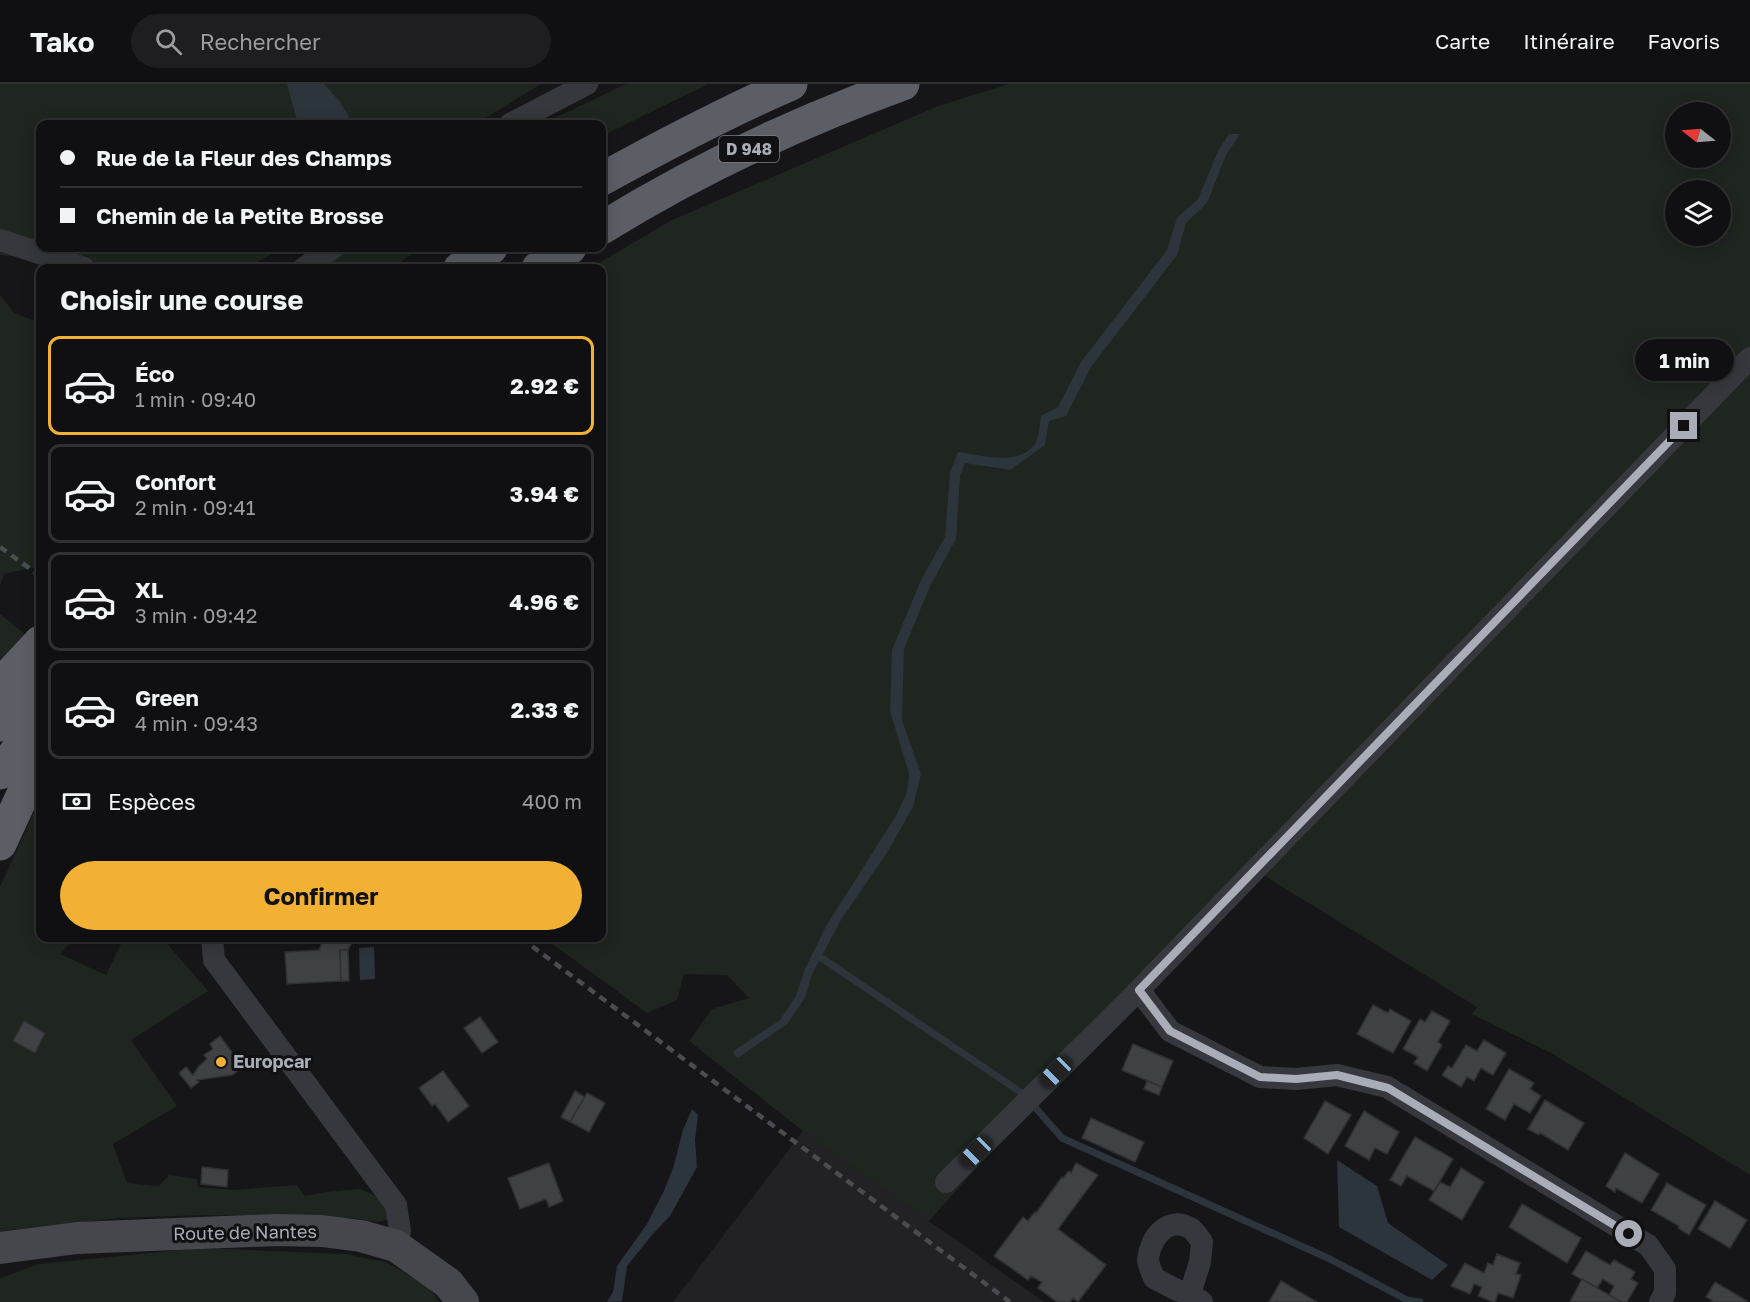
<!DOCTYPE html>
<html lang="fr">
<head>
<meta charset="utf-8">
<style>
  :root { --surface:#101012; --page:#1e1e20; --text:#f1f3f6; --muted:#9c9d9f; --line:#303032; --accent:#f2b134 }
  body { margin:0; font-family:"Golos Text",sans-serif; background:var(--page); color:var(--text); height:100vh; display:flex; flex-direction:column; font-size:22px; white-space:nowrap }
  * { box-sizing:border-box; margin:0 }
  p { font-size:20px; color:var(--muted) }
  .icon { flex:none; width:33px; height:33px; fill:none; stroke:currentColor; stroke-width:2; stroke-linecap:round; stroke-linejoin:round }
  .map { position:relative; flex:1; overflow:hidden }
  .details { position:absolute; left:36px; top:180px; width:570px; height:678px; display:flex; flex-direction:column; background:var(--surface); border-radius:12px; box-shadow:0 3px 15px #0003,0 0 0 2px var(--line) }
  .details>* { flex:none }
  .hud { position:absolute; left:36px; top:36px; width:570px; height:132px; border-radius:12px; box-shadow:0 3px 15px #0003,0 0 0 2px var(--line); display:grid; align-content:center; height:132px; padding:0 24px; background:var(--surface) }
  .needle { width:39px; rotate:287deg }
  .fabs { position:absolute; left:1665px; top:18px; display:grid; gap:12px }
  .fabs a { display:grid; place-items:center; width:66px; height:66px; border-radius:50%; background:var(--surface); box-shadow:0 3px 15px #0003,0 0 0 2px var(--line); font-size:30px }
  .end { position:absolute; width:27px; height:27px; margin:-14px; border:8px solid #a8adb8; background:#111; box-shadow:0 0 0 3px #111 }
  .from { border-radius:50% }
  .bubble { position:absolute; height:42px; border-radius:21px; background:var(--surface); box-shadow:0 3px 15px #0003,0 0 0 2px var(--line); font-size:20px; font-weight:700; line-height:42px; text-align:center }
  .car { position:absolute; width:18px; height:36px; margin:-18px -9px; border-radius:8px; box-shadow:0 0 4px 2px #0007; background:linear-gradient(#222 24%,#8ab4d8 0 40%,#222 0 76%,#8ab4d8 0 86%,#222 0) }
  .hud b { display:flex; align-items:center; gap:21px; height:57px; font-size:22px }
  .hud b+b { border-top:2px solid var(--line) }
  .hud i { width:15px; height:15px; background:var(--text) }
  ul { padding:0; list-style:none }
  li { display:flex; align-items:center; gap:18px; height:99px; margin:0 12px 9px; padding:0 12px; border:3px solid var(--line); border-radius:12px }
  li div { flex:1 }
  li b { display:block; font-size:22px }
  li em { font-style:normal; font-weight:700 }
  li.on { border-color:var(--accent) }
  li>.icon { width:54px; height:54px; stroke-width:1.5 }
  h2 { padding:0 24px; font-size:27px; line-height:72px }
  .pay { display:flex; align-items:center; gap:15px; height:66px; padding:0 24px; font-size:22px }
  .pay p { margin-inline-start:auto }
  .button { display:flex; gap:12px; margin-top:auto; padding:12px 24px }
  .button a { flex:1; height:69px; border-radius:36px; background:var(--accent); color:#111; font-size:24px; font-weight:700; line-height:69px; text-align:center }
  header { display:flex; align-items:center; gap:36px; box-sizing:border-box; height:84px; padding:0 30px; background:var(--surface); border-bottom:2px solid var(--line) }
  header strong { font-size:28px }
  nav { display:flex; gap:33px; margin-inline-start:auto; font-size:21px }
  .search { width:420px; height:54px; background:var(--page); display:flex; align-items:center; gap:15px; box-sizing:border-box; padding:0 21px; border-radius:33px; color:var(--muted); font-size:22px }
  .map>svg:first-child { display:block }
  .built { fill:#222225 }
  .green { fill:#1e261f; fill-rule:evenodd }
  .water { fill:#2c353c }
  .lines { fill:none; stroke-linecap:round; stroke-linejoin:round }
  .stream { stroke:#2c353c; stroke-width:7 }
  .building { fill:#404145; stroke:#303034; stroke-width:1.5 }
  .minor { stroke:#37383d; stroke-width:22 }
  .secondary { stroke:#45474d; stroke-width:32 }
  .trunk { stroke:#5b5e65; stroke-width:33 }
  .rail { stroke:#4a4c52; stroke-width:4.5; stroke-dasharray:8 6; stroke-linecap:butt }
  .route { stroke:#a8adb8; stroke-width:8 }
  .poi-dot { fill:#f2b134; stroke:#111113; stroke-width:2 }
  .labels { text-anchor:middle; stroke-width:6; stroke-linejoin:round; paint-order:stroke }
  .shield { fill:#111113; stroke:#7b7e86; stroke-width:1.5 }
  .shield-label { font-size:16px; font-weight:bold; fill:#a8adb8 }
  .poi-label { font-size:18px; font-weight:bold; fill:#a8adb8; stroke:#111113; text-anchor:start }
  .street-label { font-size:18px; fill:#a8adb8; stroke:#111113 }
</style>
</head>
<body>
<header>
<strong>Tako</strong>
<div class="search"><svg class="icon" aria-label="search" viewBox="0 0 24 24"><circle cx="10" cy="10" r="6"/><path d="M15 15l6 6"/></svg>Rechercher</div>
<nav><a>Carte</a><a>Itinéraire</a><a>Favoris</a></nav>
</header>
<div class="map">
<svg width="1750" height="1218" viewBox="0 0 1750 1218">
  <rect width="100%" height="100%" fill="#161618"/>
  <path class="built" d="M803,1047L920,1120L929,1137L1044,1218H673Z"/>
  <g class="green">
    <path d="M0,0H541L476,40H40V164H281L248,184H131L0,171Z"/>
    <path d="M626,0H708L602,52V40H542Z"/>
    <path d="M1009,0H1750V1091L1553,970L1472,930L1477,923L1247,781L929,1137L803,1047L689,957L712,925L749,914L727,891L684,890L677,916L647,929L544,854H602V184H590L672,136L938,22ZM1676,28H1720V74H1676ZM1676,106H1720V152H1676Z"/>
    <path d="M350,164H423L406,174L394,184H321Z"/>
    <path d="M0,211L14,229L40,239V482L4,490L0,502Z"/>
    <path d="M0,530L26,551L0,578Z"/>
    <path d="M40,715V854H75L60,870L106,891L121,860L162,854L208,907L131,956L177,1022L113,1060L127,1099L159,1102L169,1091L197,1095L198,1103L233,1106L297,1101L305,1112L326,1108L360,1105L374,1111L389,1126L390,1135L378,1138L352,1134L205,1131L120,1134L0,1147V803Z"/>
    <path d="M200,1164L345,1170L386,1178L427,1202L440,1218H0V1194L39,1180Z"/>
  </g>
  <g class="water">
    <path d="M287,0H324L340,18L353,40H298Z"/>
    <path d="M1229,50H1240L1226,71L1207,119L1186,139L1177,171L1091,283L1066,332L1049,337L1045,361L1010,386L965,379L960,392L956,455L930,502L904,565L902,636L921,690L913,723L888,767L841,836L812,890L805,914L788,939L738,974L732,968L780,936L796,912L805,885L825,844L897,730L907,708L909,690L890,627L892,566L921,496L945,453L950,388L958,368C981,371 1018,383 1035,360C1039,353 1040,340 1041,332L1058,323L1081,278L1167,166L1177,134L1198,115L1219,65Z"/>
    <path d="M374,863L375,895L360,896L359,864Z"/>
    <path d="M692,1025L698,1031L695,1056L697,1083L670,1132L652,1151L627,1182L622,1217L607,1218L613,1208L617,1182L647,1140L664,1107L674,1081L683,1046Z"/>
    <path d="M1337,1076L1377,1102L1388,1139L1448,1181L1432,1196L1339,1143Z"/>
  </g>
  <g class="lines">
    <g class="stream">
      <path d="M820,873L1022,1009"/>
      <path d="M1034,1022L1062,1054L1330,1175L1407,1216L1420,1218"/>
    </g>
  </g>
  <g class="building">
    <path d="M324,854H354L348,866H340L341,897L287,900L285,868L319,866Z"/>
    <path d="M340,866H348L349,897H341Z"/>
    <path d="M1373,921L1388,929L1390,925L1411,937L1393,969L1357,950Z"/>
    <path d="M1432,927L1450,937L1438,958L1442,961L1427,987L1414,979L1418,973L1403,965L1420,935L1425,938Z"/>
    <path d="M480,933L498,958L482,969L464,944Z"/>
    <path d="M24,937L45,949L35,969L13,957Z"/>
    <path d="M220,952L243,983L232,991L197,996L199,998L191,1004L179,989L186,983L193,991L199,982L207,975L204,971L213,965L210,960Z"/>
    <path d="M1484,956L1506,969L1493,991L1481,984L1474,997L1467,993L1461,1003L1442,991L1448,982L1452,984L1466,961L1477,967Z"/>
    <path d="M1133,960L1173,977L1162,1003L1122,986Z"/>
    <path d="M1509,985L1534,999L1530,1005L1541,1012L1530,1029L1514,1020L1505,1036L1486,1025Z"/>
    <path d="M443,987L469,1022L448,1038L435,1020L432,1022L419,1004Z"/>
    <path d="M1147,997L1162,1003L1159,1011L1144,1005Z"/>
    <path d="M575,1007L585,1013L570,1038L561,1033Z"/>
    <path d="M587,1009L605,1019L589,1048L570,1038Z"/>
    <path d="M1545,1016L1584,1039L1568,1066L1540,1049L1539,1051L1528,1045Z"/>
    <path d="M1325,1017L1351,1031L1328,1070L1304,1054Z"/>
    <path d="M1364,1027L1399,1048L1387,1070L1375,1064L1369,1076L1345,1062Z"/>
    <path d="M1091,1034L1144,1058L1135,1078L1082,1054Z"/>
    <path d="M1415,1053L1453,1075L1434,1107L1407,1092L1401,1102L1390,1096Z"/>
    <path d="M1625,1069L1659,1090L1642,1119L1616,1104L1615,1108L1606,1102Z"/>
    <path d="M549,1079L563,1117L549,1123L546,1115L520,1125L508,1094Z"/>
    <path d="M1076,1079L1098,1091L1058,1145L1106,1181L1078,1218L1073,1214L1070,1218H1057L1038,1204L1042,1198L1031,1192L1028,1196L994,1172L1023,1133L1028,1137L1035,1128L1036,1129L1062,1093L1063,1094L1069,1087L1071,1089Z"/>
    <path d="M202,1083L228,1086L227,1103L201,1100Z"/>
    <path d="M1461,1084L1484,1098L1462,1136L1429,1116L1440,1098L1450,1103Z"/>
    <path d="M1667,1099L1706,1121L1689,1151L1678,1144L1679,1142L1651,1126Z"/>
    <path d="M1715,1117L1747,1136L1730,1164L1698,1145Z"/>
    <path d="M1522,1120L1581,1154L1567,1179L1509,1143Z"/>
    <path d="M1586,1167L1610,1181L1614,1176L1635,1188L1631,1195L1638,1199L1627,1218H1621L1609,1211L1614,1202L1603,1195L1597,1204L1572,1190Z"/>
    <path d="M1497,1170L1520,1179L1516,1190L1521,1191L1513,1214L1498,1209L1495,1218H1493L1478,1212L1482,1203L1474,1200L1470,1210L1451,1202L1465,1179L1484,1189L1488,1179L1493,1181Z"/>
    <path d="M1582,1195L1597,1204L1621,1218H1570Z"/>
    <path d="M1281,1197L1317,1218H1269Z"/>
    <path d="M1715,1198L1747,1217V1218H1711L1712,1216L1706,1213Z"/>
  </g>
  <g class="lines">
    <g class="minor">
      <path d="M510,40L587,0"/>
      <path d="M0,156L84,184"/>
      <path d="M304,184L333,164"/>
      <path d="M212,854L214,876L396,1121L400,1147L396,1162"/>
      <path d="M1139,906L1170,947L1260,993L1296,995L1337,991L1387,1003L1648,1161L1665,1185V1209L1660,1218"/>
      <path d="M946,1098L1139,906L1750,274"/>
      <path d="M1190,1210L1200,1178L1202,1158C1199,1154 1195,1147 1190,1144C1167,1131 1150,1155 1148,1175C1148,1181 1152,1188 1154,1194L1177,1206L1190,1210L1202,1218"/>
    </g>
    <path class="secondary" d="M0,1164L77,1154L277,1146L322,1147L361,1152L396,1162L448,1199L463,1218"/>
    <g class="trunk">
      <path d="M602,95C664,61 726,28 791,0"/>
      <path d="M602,144C696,86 798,38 903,0"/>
      <path d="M460,184L491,164"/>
      <path d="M538,184L570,164"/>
      <path d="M0,601L40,558"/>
      <path d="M0,641L40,587"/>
      <path d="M0,689L40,636"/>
      <path d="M0,760L40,673"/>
    </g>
    <g class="rail">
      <path d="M0,463L40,492"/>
      <path d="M521,854L1010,1218"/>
    </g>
  </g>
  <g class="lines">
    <path class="route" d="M1629,1150L1388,1004L1337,991L1296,995L1260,993L1170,947L1139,906L1684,342"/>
  </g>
  <circle class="poi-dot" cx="221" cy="978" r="6"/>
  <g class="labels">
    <rect class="shield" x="719" y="52" width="60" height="26" rx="4.5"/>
    <g class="shield-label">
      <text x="749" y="71">D 948</text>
    </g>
    <g class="poi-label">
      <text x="233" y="984">Europcar</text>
    </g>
    <g class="street-label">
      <text transform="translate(245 1149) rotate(-1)" y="6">Route de Nantes</text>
    </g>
  </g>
</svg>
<div class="fabs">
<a><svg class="needle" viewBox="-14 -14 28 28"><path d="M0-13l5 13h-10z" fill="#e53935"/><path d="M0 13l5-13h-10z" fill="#9c9d9f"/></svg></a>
<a><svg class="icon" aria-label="layers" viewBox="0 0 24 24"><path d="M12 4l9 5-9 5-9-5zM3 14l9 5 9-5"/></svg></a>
</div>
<i class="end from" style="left:1629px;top:1150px"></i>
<i class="end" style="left:1684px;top:342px"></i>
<div class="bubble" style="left:1635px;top:255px;width:99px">1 min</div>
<i class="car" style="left:1056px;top:988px;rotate:225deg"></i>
<i class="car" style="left:976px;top:1068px;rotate:225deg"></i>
<div class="hud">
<b><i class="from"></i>Rue de la Fleur des Champs</b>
<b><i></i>Chemin de la Petite Brosse</b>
</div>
<section class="details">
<h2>Choisir une course</h2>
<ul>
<li class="on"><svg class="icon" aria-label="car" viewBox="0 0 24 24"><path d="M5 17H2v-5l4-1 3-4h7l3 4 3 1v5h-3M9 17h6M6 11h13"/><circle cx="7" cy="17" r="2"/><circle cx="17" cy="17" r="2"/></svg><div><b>Éco</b><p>1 min · 09:40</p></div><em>2.92 €</em></li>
<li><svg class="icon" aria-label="car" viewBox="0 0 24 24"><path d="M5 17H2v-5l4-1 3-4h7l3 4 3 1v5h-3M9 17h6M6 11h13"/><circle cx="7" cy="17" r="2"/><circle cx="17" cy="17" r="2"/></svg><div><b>Confort</b><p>2 min · 09:41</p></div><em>3.94 €</em></li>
<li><svg class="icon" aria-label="car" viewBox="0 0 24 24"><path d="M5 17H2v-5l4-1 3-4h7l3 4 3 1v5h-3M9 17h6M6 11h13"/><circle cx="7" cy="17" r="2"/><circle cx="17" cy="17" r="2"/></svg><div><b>XL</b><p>3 min · 09:42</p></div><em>4.96 €</em></li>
<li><svg class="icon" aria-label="car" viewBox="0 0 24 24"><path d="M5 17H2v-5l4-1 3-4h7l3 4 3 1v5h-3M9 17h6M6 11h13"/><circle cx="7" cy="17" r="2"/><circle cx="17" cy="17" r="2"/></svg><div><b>Green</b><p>4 min · 09:43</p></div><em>2.33 €</em></li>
</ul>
<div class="pay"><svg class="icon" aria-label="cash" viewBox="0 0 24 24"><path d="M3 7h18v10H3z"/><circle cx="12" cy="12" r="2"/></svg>Espèces<p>400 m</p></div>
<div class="button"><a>Confirmer</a></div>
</section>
</div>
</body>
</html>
